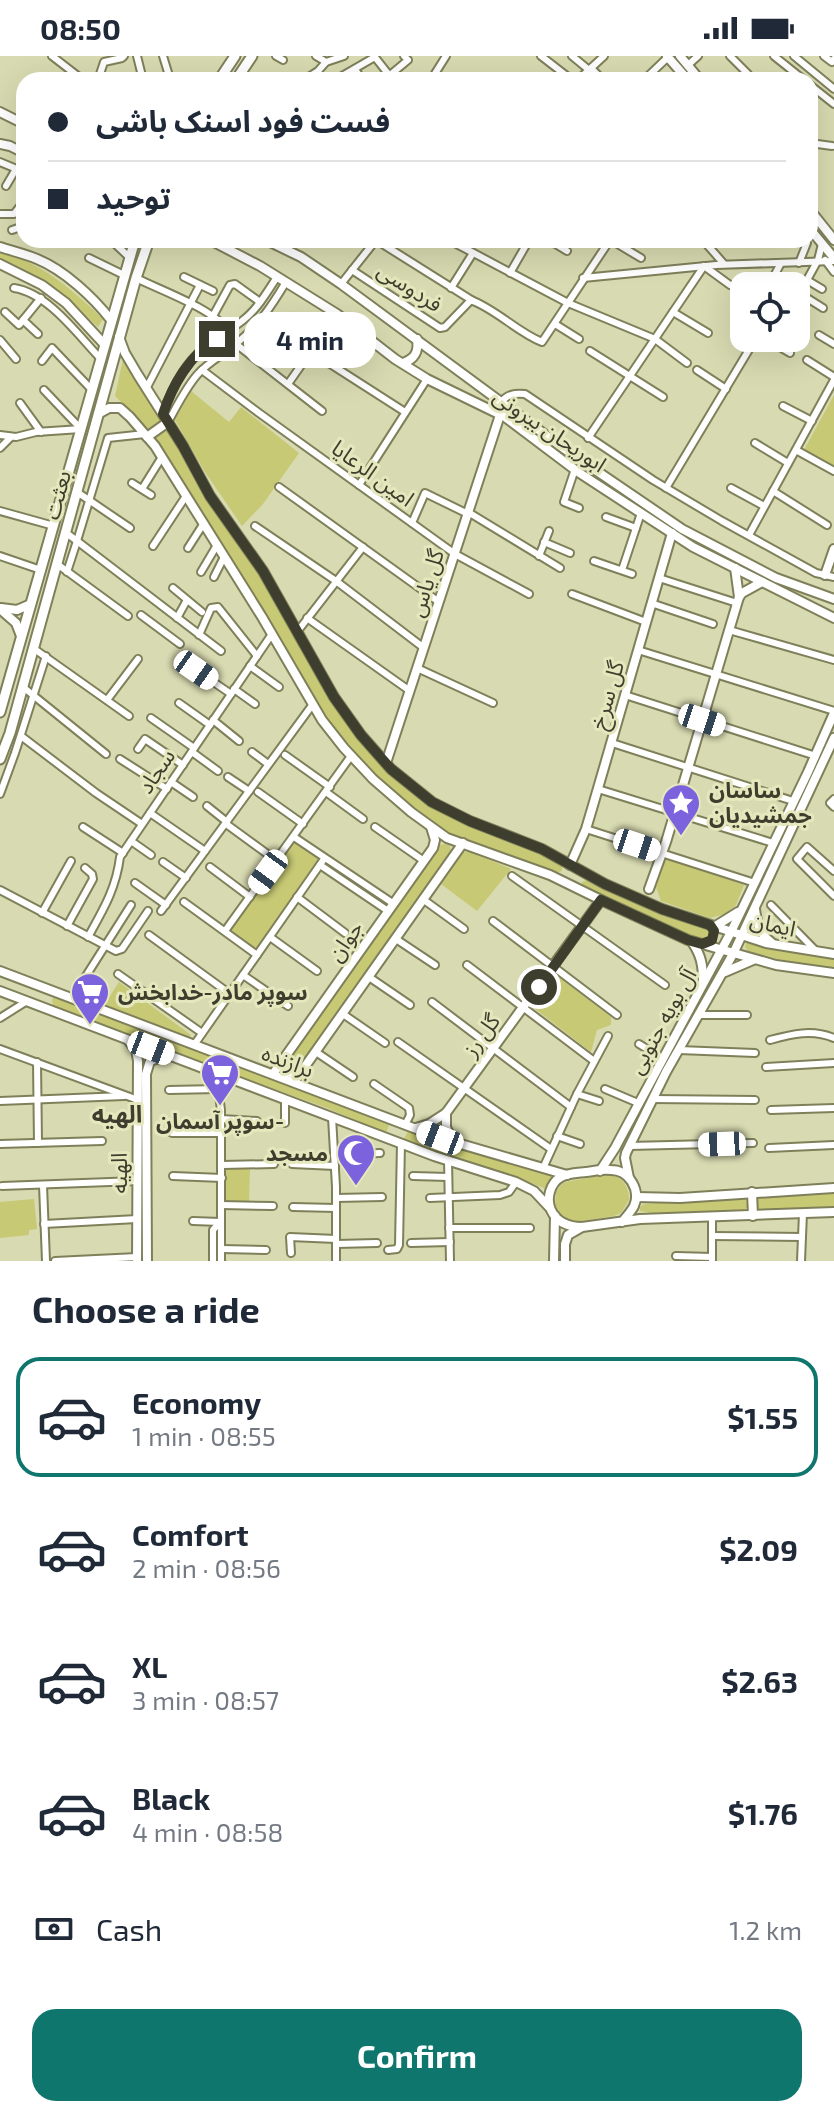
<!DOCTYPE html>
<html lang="en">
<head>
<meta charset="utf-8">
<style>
  :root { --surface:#fff; --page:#f2f2f3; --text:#1f2937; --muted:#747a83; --line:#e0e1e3; --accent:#0f766e }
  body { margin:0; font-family:"Exo 2","Noto Sans Arabic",sans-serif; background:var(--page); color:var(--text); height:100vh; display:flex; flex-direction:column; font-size:30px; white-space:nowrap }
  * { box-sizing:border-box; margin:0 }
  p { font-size:26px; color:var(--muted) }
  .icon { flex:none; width:44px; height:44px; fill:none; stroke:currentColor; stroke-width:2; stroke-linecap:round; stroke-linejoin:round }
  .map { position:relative; height:1205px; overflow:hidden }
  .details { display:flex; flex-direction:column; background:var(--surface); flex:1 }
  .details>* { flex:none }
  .hud { position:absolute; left:16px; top:16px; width:802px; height:176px; border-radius:24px; box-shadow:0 8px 32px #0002; display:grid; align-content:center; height:176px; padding:0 32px; background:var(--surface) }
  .controls { position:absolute; left:730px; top:216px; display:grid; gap:16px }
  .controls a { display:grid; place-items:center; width:80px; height:80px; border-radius:16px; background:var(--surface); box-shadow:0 8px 32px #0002; font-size:40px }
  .end { position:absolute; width:36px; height:36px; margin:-18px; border:10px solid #3e3e2e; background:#fff; box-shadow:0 0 0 4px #fff }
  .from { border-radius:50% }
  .bubble { position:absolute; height:56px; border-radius:24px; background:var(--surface); box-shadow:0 8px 32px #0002; font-size:26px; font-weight:700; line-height:56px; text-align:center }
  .car { position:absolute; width:24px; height:48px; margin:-24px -12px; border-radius:10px; box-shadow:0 0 6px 2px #0007; background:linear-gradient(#fff 24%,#345 0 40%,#fff 0 76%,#345 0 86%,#fff 0) }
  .hud b { display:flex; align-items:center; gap:28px; height:76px; font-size:30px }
  .hud b+b { border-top:2px solid var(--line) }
  .hud i { width:20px; height:20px; background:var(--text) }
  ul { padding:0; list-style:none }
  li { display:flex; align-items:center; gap:24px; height:120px; margin:0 16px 12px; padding:0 16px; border:4px solid transparent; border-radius:24px }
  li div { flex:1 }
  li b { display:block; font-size:30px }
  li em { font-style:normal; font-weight:700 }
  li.selected { border-color:var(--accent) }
  li>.icon { width:72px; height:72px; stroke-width:1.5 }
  h2 { padding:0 32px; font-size:36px; line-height:96px }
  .pay { display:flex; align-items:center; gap:20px; height:88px; padding:0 32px; font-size:30px }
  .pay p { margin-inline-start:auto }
  .primary-button { display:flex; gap:16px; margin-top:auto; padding:16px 32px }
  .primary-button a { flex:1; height:92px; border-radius:24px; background:var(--accent); color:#fff; font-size:32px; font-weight:700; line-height:92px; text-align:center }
  .status { display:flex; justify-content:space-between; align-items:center; height:56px; padding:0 40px; background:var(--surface); direction:ltr }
  .status svg { height:22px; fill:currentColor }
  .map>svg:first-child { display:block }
  .green { fill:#c7c974 }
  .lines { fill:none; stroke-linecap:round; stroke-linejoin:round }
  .street-casing { stroke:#7f805a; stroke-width:10 }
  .secondary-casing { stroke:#7f805a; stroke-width:12 }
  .primary-casing { stroke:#7f805a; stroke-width:13 }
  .street { stroke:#fff; stroke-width:6 }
  .secondary { stroke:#fff; stroke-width:8 }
  .primary { stroke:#fff; stroke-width:9 }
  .route { stroke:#3e3e2e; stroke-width:10 }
  .labels { text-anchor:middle; stroke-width:6; stroke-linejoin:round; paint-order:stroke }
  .street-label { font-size:22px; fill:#3e3e2e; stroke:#e5e7bd }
  .poi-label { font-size:22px; font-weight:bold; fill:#3e3e2e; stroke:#e5e7bd; text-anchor:start }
  .neighbourhood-label { font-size:24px; font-weight:bold; fill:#3e3e2e; stroke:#e5e7bd }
</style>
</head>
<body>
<div class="status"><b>08:50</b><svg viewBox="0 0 49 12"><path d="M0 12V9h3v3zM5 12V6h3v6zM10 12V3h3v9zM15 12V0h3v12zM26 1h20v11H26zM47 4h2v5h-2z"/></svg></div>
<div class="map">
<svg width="834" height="1205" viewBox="0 0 834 1205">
  <rect width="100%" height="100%" fill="#d8dab1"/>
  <g class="green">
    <path d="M0,194C46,211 68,230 103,263L98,271C66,243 42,218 0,203Z"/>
    <path d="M123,303L162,364L149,374L115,340Z"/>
    <path d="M191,335L229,366L241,351L299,397L263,448L242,470L205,416L175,364Z"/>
    <path d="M834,339V410L804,394Z"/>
    <path d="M168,373L204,440L262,519L331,643L382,711L431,751L486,777L537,796L562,809V815L556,817L450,778L410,751L370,713L326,664L155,382Z"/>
    <path d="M294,784L319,802L256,893L230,875Z"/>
    <path d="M445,788L450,790L451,795L447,803L307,1003L300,1012L295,1014L287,1012L285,1007L439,789Z"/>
    <path d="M463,796H471L511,813L477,855L441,828Z"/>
    <path d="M666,802L744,829L736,849L725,858L710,862L661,845L656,831Z"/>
    <path d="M589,823L704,870L712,877L703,883L692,882L589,835L582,831V826Z"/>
    <path d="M747,884L834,900V912L790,906L748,895L745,891Z"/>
    <path d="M555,918L611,961V969L597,974L591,996L534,952Z"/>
    <path d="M119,926L191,979L189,981L104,949Z"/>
    <path d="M55,939L389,1069L386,1077L327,1052L60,955L53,950L52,944Z"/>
    <path d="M408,1075L552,1117L550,1126L546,1133C499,1113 451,1101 404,1083Z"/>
    <path d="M250,1112L249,1145L225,1146L226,1113Z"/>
    <path d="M604,1119C620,1118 629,1128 629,1144L621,1157L614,1160L575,1166L561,1160L555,1149L556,1136L560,1130L565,1126Z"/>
    <path d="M834,1136V1151L760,1154L756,1151L758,1140Z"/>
    <path d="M745,1141L748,1151L743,1155L657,1158L640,1155V1151L644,1148Z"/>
    <path d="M34,1143L37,1173L29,1174V1179L0,1182V1146Z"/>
  </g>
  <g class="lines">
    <g class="street-casing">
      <g id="street">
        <path d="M52,0L83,24"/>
        <path d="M137,0L143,24"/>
        <path d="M276,0L283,4"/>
        <path d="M316,0L326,6"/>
        <path d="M374,0L393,24"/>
        <path d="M541,0L572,24"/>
        <path d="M572,0L589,14"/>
        <path d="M730,0L748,18"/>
        <path d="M774,0L804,24"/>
        <path d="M794,0L834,33"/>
        <path d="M824,0L832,6L834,3"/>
        <path d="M688,9L698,0"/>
        <path d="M591,12L603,24"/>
        <path d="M355,13L362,24"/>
        <path d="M390,19L408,4L404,0"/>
        <path d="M98,24L104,6L122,2L124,0"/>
        <path d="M156,24L160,22L170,23L163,0"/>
        <path d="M304,24L318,15L326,6L344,0"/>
        <path d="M335,24L375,1"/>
        <path d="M431,24L446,0"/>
        <path d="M578,24L604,0"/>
        <path d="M644,24L668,1"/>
        <path d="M810,29L834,48"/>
        <path d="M810,87L832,90"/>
        <path d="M0,106L24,116"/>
        <path d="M6,130L16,113"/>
        <path d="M0,158H14L24,145"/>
        <path d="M12,174L24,170"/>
        <path d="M43,184L45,186L47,184"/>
        <path d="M111,184L129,201"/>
        <path d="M376,184L473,245"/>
        <path d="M449,184L568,247L655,283L687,307"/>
        <path d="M549,184L567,195"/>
        <path d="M611,184L641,202"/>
        <path d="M703,184L724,208"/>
        <path d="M89,202L124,219"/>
        <path d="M825,204L834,216"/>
        <path d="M781,207L774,220L789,230"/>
        <path d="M799,207L807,187L806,184"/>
        <path d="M352,214L440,272L445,271L471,244C497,254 517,276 542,286L610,184"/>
        <path d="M510,217L529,184"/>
        <path d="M184,221L213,235"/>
        <path d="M136,222C160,234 214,253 228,275"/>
        <path d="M583,222L716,209L834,205"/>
        <path d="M341,228L376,184"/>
        <path d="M14,232C48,237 78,279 100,302"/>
        <path d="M451,232L473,197"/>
        <path d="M822,233L807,224L818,204L822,188"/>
        <path d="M796,235L823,252"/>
        <path d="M5,256L19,269L41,242"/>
        <path d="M673,256L708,277"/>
        <path d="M213,260L230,229L235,228L260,246"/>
        <path d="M23,264L38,278"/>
        <path d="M555,268L579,283"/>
        <path d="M819,279L834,288"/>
        <path d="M764,282L790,297"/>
        <path d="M0,284L16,303"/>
        <path d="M236,288L322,355"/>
        <path d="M310,295L405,356"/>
        <path d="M590,295L663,341"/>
        <path d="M807,304L834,321"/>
        <path d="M42,305L52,292L92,334"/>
        <path d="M202,314L259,357L455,498L529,538"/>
        <path d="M697,314L726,333"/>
        <path d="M288,328L337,258"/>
        <path d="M146,333L200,229"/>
        <path d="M44,334L81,373"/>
        <path d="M20,347L41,376"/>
        <path d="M500,347C508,338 514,337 525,338L653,424L722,465L816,517L834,521"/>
        <path d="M783,350L812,365"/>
        <path d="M163,358C171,334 185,307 206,290C217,281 231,274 242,265C257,254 267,236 277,221"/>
        <path d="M168,366C177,350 185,333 197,319C208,306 223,299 236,288C259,269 271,251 286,226"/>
        <path d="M0,379L16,381L36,376L81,373"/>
        <path d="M588,382L704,210L730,229"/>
        <path d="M755,387L788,407"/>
        <path d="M0,392L11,381"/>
        <path d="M796,394L834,415"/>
        <path d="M575,413L564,446L579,452"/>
        <path d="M132,427L151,439"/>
        <path d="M359,429L427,323"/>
        <path d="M279,431L439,546"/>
        <path d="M666,432L756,282"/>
        <path d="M731,432L764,450"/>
        <path d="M142,433L162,401"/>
        <path d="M773,435L827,469"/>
        <path d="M77,436L130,472"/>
        <path d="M0,455L54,470"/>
        <path d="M468,456L560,512"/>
        <path d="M606,461L636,472"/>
        <path d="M412,467L425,437L468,458"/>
        <path d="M255,470L336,525L424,592"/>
        <path d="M65,476L77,485L108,382L145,378"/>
        <path d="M749,479L834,324"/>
        <path d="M544,486L570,497"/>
        <path d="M153,490L186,440"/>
        <path d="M188,492L204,467"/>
        <path d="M0,500L41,514"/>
        <path d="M539,500L549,475"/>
        <path d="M594,505L632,518"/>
        <path d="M57,508L128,560"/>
        <path d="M622,514L641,457"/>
        <path d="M67,516L77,485L221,595"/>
        <path d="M201,516L217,489"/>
        <path d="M214,521L224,501"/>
        <path d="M659,522L737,547"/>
        <path d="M173,532L202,556"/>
        <path d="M572,538L646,566"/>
        <path d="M651,547L713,568"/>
        <path d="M141,559L180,588"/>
        <path d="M177,562L187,544"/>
        <path d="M307,562L410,635"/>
        <path d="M729,574L834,604"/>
        <path d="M297,576L363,491"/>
        <path d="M199,579L211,552L218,551L257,600"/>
        <path d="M33,592L129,660"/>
        <path d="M638,594L834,655"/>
        <path d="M250,610L279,631"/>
        <path d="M417,612L493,647"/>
        <path d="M196,614L231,638"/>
        <path d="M23,631L106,698"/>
        <path d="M234,633L255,648"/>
        <path d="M625,639L816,700"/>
        <path d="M107,644L138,603"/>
        <path d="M179,647L210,669"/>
        <path d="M151,662L194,692"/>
        <path d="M213,664L239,685"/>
        <path d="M21,680L96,737L142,768"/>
        <path d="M612,687L793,745"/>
        <path d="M138,693L145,683L183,709"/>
        <path d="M192,696L218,715"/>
        <path d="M252,696L268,708"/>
        <path d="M285,699L330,731"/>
        <path d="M120,703L167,733"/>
        <path d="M228,721L249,735"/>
        <path d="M171,726L193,741"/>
        <path d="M598,733L773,787"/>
        <path d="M258,736L303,768"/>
        <path d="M326,736L363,763"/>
        <path d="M0,738L15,697L46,600"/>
        <path d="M834,743L830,747L834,751"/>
        <path d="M207,750L227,766"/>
        <path d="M150,757L205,795"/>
        <path d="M229,770L277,805"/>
        <path d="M83,771L123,797"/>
        <path d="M375,771L424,805"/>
        <path d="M586,773L755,827"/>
        <path d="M294,781L394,848"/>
        <path d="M131,785L151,799"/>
        <path d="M163,806L186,822"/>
        <path d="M320,809L388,855"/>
        <path d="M210,811L250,841"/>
        <path d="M834,815L807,791L797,803L834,840"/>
        <path d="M512,820L665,929"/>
        <path d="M135,827L166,849"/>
        <path d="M0,834L116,895L122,893L148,855"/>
        <path d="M297,841L345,877"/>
        <path d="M424,844L464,873"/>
        <path d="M184,846L257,899"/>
        <path d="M771,849L816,895"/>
        <path d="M161,855L313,648"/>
        <path d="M42,857L71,805"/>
        <path d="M493,865L617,959"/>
        <path d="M67,870L93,823L92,818L85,812"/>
        <path d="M225,875L351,700"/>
        <path d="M149,879L230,938"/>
        <path d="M88,881C103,854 116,833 120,801L272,578"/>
        <path d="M270,881L317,915"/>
        <path d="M396,883L435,909"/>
        <path d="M467,909L594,1005"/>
        <path d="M118,918L202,977"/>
        <path d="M243,919L288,950"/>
        <path d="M369,921L410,949"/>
        <path d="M72,942L131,849"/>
        <path d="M432,946L571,1051"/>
        <path d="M343,958L385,987"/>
        <path d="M698,959H747"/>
        <path d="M0,962L27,945"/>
        <path d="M770,984C792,978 812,973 834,982"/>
        <path d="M398,986L551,1093"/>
        <path d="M639,988L662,1002"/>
        <path d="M194,989L324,803"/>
        <path d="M0,993L138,1044"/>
        <path d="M679,994L755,997"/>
        <path d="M316,996L353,1021"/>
        <path d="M37,1006L38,1087"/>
        <path d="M766,1011L834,1007"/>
        <path d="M216,1017L221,1054V1205"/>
        <path d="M374,1028L409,1052L410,1059L405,1069"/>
        <path d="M605,1033L638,1047"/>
        <path d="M169,1034L218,1033"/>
        <path d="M577,1038L599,1045"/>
        <path d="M653,1043L755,1044"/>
        <path d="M0,1045L124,1040"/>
        <path d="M771,1054L834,1052"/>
        <path d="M332,1061L336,1131V1205"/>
        <path d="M221,1063L257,1065"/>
        <path d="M285,1067V1044"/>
        <path d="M172,1077H222"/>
        <path d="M557,1080L580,1088"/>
        <path d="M0,1088L102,1085"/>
        <path d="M629,1090L753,1087"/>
        <path d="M769,1092L834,1089"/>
        <path d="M334,1099L380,1097"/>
        <path d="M448,1104L450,1205"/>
        <path d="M292,1108L335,1110"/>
        <path d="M222,1109L274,1108"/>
        <path d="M544,1110L577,1038L608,980"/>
        <path d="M173,1120L222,1122"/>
        <path d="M413,1120L448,1121"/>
        <path d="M43,1129L46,1205"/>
        <path d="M2,1130L137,1125"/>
        <path d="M336,1142L382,1141"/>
        <path d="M430,1142L500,1139L509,1136L516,1126"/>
        <path d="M221,1149L273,1150"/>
        <path d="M293,1151L336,1152"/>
        <path d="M193,1165L220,1166"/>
        <path d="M44,1168L137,1163"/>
        <path d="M449,1172H530"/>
        <path d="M712,1180L802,1181"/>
        <path d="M411,1187L450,1186"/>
        <path d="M336,1188L377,1187"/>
        <path d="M222,1193L266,1194"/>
        <path d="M388,1194L397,1193L399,1189L401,1087"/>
        <path d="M291,1197L290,1181L336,1183"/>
        <path d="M676,1200L712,1201"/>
        <path d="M55,1205L137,1201"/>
        <path d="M213,1205V1174L220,1166"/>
        <path d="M712,1205V1161"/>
        <path d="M801,1205L803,1157"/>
      </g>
    </g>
    <g class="secondary-casing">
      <g id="secondary">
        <path d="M667,0L688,24"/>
        <path d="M680,0L700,24"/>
        <path d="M0,56L24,68"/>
        <path d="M0,88L10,90L24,97"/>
        <path d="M810,154L834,184"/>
        <path d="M810,173L834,202"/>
        <path d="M210,184L260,210L337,258L395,303L427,323L505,361L578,416L693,491L834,562"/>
        <path d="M266,184L301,201L341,228L566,394L682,473L776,522L834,543"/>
        <path d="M0,191C12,195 25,198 37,203C64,214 93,241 111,264"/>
        <path d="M0,208L42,229L66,247L104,288"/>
        <path d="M119,281L125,297L138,319L183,390L210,440L263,515L334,641L361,679L391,713L432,746L470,765L542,793L605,828L662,853L766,887L834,898"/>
        <path d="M403,307C415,303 419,296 417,283"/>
        <path d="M98,358L109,352H120L130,361L155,390L262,561L322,664L344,692L373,723L411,756L447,782L550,819L601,844L688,884L776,909L834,917"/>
        <path d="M147,381L168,366"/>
        <path d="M825,519L834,493"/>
        <path d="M739,541L742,537L762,526"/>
        <path d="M1,552L17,554L31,548"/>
        <path d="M0,553L16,567L21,580"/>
        <path d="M386,707L500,359"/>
        <path d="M570,809L586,773L594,746L672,477"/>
        <path d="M649,833L666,786L739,541L735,512"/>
        <path d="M755,853C757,868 759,878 771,886"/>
        <path d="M714,871L738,856"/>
        <path d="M692,886C701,899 703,909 703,925"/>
        <path d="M0,915L440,1082L567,1119"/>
        <path d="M725,916L753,904"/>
        <path d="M0,935L434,1100L516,1126L534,1135L549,1151"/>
        <path d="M128,984L136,994L138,1005L137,1205"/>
        <path d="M282,1007V1011L286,1016L297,1018L301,1016"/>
        <path d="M273,1018L433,792L435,784L431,771"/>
        <path d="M294,1026L463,787"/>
        <path d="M446,1057V1071L452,1085"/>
        <path d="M416,1072L429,1068L446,1057L601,844"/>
        <path d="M600,1115L615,1092L731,876L808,716L834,657"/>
        <path d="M629,1122L625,1102L626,1097L666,1016L733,898L834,682"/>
        <path d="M752,1136L753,1160"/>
        <path d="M636,1141L680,1142L834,1132"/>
        <path d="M622,1166C626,1161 631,1156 634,1150C641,1134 629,1114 611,1114C603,1113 594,1115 586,1116C578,1117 568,1117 561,1121C550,1127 546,1143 551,1154C557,1167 570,1171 582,1171L640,1163L834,1156"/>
        <path d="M147,1205L146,1018L150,1005L167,999"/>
        <path d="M554,1205L555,1160"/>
        <path d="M565,1205V1188L568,1179L582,1171"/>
      </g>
    </g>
    <g class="primary-casing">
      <g id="primary">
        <path d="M219,24L235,0"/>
        <path d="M236,24L252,0"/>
        <path d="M0,656L135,184"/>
        <path d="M0,703L10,677L136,222L149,184"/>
      </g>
    </g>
    <use href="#street" class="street"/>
    <use href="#secondary" class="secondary"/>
    <use href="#primary" class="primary"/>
  </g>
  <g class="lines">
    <path class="route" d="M217,283C190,298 172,330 163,358L183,390L210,440L263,515L334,641L361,679L391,713L432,746L470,765L542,793L605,828L662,853L710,869L714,875L712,884L702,888L688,884L601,844L539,931"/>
  </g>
  <defs>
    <g id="sight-pin" transform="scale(2)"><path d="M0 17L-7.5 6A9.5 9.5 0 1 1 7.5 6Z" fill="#7c62dc" stroke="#e5e7bd"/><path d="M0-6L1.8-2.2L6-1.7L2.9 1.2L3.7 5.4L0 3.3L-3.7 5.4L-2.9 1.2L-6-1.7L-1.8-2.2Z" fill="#fff"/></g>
    <g id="supermarket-pin" transform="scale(2)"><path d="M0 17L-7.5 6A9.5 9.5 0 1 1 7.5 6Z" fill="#7c62dc" stroke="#e5e7bd"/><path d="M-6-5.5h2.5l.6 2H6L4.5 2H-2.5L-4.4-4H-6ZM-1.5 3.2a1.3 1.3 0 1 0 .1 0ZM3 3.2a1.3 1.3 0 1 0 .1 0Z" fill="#fff"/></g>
    <g id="mosque-pin" transform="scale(2)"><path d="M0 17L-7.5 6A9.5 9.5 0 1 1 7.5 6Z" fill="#7c62dc" stroke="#e5e7bd"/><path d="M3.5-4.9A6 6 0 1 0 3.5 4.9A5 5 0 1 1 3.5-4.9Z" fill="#fff"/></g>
  </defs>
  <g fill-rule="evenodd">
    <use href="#sight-pin" x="681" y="747"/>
    <use href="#supermarket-pin" x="90" y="936"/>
    <use href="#supermarket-pin" x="220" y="1017"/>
    <use href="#mosque-pin" x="356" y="1097"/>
  </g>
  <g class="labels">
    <g class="street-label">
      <text transform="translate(410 231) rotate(33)" y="8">فردوسی</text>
      <text transform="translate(550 374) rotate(34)" y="8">ابوریحان بیرونی</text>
      <text transform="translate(373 417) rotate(36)" y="8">امین الرعایا</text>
      <text transform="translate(57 439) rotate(-75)" y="8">بعثت</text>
      <text transform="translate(426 527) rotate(-72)" y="8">گل یاس</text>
      <text transform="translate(607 639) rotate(-74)" y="8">گل سرخ</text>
      <text transform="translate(156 715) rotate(-56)" y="8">سجاد</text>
      <text transform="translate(773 868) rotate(13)" y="8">ایمان</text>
      <text transform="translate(345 885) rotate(-55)" y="8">جوان</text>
      <text transform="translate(662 965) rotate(-61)" y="8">آل بویه جنوبی</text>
      <text transform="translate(481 979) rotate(-54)" y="8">گل رز</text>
      <text transform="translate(288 1005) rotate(21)" y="8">برازنده</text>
      <text transform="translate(119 1117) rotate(-90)" y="8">الهیه</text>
    </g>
    <g class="poi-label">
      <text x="709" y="742">ساسان<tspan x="709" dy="25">جمشیدیان</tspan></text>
      <text x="118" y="944">سوپر مادر-خدابخش</text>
      <text x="220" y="1073" text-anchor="middle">سوپر آسمان-</text>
      <text x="328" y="1105" text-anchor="end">مسجد</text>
    </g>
    <g class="neighbourhood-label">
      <text x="117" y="1067">الهیه</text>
    </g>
  </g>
</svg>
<div class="controls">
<a><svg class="icon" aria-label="locate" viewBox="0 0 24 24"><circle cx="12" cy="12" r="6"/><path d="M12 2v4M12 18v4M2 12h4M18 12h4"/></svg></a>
</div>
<i class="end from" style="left:539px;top:931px"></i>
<i class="end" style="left:217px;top:283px"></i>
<div class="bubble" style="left:244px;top:256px;width:132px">4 min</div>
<i class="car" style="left:196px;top:614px;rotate:125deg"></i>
<i class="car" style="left:702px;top:664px;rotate:108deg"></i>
<i class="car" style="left:637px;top:789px;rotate:108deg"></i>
<i class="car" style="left:268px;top:816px;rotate:216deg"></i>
<i class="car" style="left:151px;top:992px;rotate:111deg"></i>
<i class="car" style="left:440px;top:1082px;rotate:291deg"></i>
<i class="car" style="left:722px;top:1088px;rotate:268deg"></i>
<div class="hud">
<b><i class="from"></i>فست فود اسنک باشی</b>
<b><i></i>توحید</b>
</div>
</div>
<section class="details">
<h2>Choose a ride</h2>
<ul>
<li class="selected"><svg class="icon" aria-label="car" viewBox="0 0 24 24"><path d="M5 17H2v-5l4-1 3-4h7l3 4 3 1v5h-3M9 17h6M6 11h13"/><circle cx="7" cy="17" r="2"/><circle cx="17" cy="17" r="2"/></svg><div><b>Economy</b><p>1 min · 08:55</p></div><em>$1.55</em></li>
<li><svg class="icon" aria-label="car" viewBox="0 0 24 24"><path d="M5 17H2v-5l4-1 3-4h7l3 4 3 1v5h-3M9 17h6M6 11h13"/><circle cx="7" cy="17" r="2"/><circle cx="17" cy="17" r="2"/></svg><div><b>Comfort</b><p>2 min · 08:56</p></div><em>$2.09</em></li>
<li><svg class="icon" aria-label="car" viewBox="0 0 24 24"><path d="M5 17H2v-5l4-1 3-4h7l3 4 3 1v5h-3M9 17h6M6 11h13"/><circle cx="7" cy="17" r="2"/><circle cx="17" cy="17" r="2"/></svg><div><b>XL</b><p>3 min · 08:57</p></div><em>$2.63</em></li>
<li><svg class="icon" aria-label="car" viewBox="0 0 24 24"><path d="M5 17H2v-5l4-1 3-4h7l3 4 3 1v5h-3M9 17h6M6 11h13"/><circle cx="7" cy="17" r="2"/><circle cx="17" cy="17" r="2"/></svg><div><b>Black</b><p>4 min · 08:58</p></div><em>$1.76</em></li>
</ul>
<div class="pay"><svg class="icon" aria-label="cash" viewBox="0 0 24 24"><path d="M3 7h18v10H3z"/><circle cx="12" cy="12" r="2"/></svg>Cash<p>1.2 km</p></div>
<div class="primary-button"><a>Confirm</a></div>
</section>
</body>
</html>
